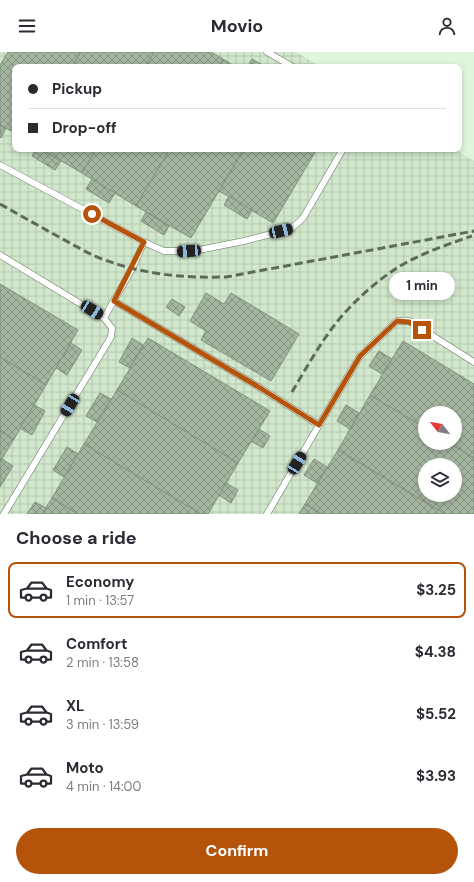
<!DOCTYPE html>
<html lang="en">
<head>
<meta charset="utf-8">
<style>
  :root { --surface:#fff; --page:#f2f2f3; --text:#2b2b33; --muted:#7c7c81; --line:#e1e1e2; --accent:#b45309 }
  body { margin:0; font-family:"DM Sans",sans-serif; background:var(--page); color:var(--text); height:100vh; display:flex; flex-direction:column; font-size:15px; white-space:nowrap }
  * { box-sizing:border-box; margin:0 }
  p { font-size:13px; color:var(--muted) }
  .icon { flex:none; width:22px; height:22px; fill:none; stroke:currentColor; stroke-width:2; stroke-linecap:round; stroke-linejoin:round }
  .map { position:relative; height:462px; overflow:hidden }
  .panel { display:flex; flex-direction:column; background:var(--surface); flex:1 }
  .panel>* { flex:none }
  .top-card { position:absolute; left:12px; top:12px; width:450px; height:88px; border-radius:8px; box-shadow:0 2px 6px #0003; display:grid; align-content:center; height:88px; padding:0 16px; background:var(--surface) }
  .needle { width:26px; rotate:301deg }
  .buttons { position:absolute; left:418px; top:354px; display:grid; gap:8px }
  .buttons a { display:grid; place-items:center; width:44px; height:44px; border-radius:50%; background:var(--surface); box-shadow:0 2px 6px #0003; font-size:20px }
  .end { position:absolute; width:18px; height:18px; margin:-9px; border:5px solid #b45309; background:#fff; box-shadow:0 0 0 2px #fff }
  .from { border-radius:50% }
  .bubble { position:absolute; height:28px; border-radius:14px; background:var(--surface); box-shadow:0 2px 6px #0003; font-size:13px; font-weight:700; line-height:28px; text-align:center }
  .car { position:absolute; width:12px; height:24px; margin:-12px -6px; border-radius:5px; box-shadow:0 0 3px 1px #0007; background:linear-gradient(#222 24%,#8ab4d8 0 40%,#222 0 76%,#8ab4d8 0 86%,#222 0) }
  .top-card b { display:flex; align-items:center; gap:14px; height:38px; font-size:15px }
  .top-card b+b { border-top:1px solid var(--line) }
  .top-card i { width:10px; height:10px; background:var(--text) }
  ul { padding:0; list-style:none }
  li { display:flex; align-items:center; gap:12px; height:56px; margin:0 8px 6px; padding:0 8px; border:2px solid transparent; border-radius:8px }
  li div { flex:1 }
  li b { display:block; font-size:15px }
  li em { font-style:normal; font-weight:700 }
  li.on { border-color:var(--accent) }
  li>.icon { width:36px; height:36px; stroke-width:1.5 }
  h2 { padding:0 16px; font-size:18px; line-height:48px }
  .cta { display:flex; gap:8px; margin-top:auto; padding:8px 16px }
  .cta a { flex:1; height:46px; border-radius:24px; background:var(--accent); color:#fff; font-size:16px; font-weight:700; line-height:46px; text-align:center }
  header { display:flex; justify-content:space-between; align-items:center; height:52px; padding:0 16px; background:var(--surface); font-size:18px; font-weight:700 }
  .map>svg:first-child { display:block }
  .industrial { fill:url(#industrial-grid); fill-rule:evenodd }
  .building { fill:url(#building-cross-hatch); stroke:#7f907c; fill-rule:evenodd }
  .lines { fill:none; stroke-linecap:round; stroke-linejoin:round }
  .lane-casing { stroke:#677864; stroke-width:7 }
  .lane { stroke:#fff; stroke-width:6 }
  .rail { stroke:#5f695c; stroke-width:3; stroke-dasharray:8 4; stroke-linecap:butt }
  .route { stroke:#b45309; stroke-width:5 }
</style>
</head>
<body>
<header><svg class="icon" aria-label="menu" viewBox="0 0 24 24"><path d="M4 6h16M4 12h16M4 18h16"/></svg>Movio<svg class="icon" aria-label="person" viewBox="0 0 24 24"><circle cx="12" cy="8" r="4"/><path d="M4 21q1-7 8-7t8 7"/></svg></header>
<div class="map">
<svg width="474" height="462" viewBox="0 0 474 462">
  <defs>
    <pattern id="industrial-grid" width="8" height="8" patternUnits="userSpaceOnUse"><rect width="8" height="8" fill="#d1e8cc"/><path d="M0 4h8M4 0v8" fill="none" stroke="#b3c7af"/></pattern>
    <pattern id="building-cross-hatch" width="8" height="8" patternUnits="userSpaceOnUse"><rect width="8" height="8" fill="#a4b5a0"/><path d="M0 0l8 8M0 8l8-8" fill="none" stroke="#859382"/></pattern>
  </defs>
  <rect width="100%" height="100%" fill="#e1f4de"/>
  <path class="industrial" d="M0,0H296L321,15H15V97H454L474,109V462H0ZM425,361H455V391H425ZM425,413H455V443H425Z"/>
  <g class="building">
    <path d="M8,0H81L72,15H15V81L0,73V13Z"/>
    <path d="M81,0H154L145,15H72Z"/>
    <path d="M154,0H211L223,7L219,15H145Z"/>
    <path d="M223,7L236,15H219Z"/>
    <path d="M252,7L266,15H247Z"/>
    <path d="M0,73L6,76L1,86L0,85Z"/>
    <path d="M36,97H41L61,109L55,118L32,104Z"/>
    <path d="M41,97H96L82,121Z"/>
    <path d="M96,97H170L136,154L82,121Z"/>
    <path d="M170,97H244L191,186L136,154Z"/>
    <path d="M244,97H317L273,171L219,139Z"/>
    <path d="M92,127L115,141L109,151L86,137Z"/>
    <path d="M229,144L252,158L247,167L224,153Z"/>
    <path d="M146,160L169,174L164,183L141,169Z"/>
    <path d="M0,232L78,278L46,333L0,305Z"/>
    <path d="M206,241L224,252L231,241L299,282L271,329L201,288L206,279L190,269Z"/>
    <path d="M172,247L185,255L179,264L166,255Z"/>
    <path d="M132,286L143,293L130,316L119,310Z"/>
    <path d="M148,286L270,359L238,411L117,338Z"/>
    <path d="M403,289L474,332V406L449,391H455V361H425V376L370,343Z"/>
    <path d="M71,291L82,298L67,323L56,316Z"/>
    <path d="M379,299L392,307L382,322L369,314Z"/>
    <path d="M0,305L46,333L14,387L0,379Z"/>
    <path d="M117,338L238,411L208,462H201L84,392Z"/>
    <path d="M100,341L111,347L97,370L86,364Z"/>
    <path d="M370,343L425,376V391H449L474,406V462H445L338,398ZM425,413H455V443H425Z"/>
    <path d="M34,353L45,359L32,383L20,376Z"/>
    <path d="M346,353L359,361L350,377L337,369Z"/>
    <path d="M259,377L270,384L263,396L251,389Z"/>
    <path d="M0,379L14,387L0,410Z"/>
    <path d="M84,392L201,462H78L52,446Z"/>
    <path d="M67,395L78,402L64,425L53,418Z"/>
    <path d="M338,398L445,462H322L305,452Z"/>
    <path d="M2,407L13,414L0,435V410Z"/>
    <path d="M314,407L327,415L317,431L304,423Z"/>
    <path d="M226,431L238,438L231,451L219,443Z"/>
    <path d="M52,446L78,462H42Z"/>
    <path d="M35,450L46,456L42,462H27Z"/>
    <path d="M305,452L322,462H299Z"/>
  </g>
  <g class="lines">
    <g class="lane-casing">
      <g id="lane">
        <path d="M267,0L293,15"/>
        <path d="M0,113L144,190L164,199H178L199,198L244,189L291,177L303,166L343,97"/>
        <path d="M0,203L104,266L132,217L144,190"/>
        <path d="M114,249L257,334L319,373L360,304L397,269H409L474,310"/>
        <path d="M4,462L111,285L112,276L104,266"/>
        <path d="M267,462L319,373"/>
      </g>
    </g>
    <use href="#lane" class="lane"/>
    <g class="rail">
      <path d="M0,152C23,165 46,178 70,191C81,197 93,204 105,208C146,223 184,226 226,225L474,179"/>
      <path d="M292,340C305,318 318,295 333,275C351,251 382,223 409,209C429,199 451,191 472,184"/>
    </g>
  </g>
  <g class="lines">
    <path class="route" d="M92,162L144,190L114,249L257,334L319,373L360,304L397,269L409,270L422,278"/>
  </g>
</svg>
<div class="buttons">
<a><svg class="needle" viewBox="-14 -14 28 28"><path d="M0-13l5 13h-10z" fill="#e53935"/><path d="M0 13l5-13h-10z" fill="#7c7c81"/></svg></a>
<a><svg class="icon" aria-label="layers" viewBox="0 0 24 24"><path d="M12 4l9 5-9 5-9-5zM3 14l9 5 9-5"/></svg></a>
</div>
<i class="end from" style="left:92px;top:162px"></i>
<i class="end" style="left:422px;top:278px"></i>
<div class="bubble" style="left:389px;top:220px;width:66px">1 min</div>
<i class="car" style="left:281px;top:179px;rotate:77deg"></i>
<i class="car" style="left:189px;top:199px;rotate:266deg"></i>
<i class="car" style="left:92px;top:258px;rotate:122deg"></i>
<i class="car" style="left:70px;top:353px;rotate:211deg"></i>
<i class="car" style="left:297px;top:411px;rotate:31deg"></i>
<div class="top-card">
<b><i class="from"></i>Pickup</b>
<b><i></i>Drop-off</b>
</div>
</div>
<section class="panel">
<h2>Choose a ride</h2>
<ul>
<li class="on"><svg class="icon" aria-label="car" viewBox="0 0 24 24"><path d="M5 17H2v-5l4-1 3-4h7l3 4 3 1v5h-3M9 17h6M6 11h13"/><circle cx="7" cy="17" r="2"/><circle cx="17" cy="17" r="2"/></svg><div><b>Economy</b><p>1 min · 13:57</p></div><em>$3.25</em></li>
<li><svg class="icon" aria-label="car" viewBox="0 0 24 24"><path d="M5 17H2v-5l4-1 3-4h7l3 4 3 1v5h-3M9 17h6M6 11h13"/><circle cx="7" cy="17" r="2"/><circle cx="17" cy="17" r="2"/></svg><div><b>Comfort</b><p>2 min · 13:58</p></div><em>$4.38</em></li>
<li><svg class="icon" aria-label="car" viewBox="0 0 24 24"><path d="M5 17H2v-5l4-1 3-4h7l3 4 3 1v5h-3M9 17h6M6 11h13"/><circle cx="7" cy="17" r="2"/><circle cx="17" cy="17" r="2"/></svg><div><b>XL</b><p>3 min · 13:59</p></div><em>$5.52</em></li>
<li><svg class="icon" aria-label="car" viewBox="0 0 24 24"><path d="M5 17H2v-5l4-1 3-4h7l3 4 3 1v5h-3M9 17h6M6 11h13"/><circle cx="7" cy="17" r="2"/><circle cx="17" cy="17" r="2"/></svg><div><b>Moto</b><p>4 min · 14:00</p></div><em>$3.93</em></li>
</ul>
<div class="cta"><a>Confirm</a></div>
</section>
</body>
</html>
